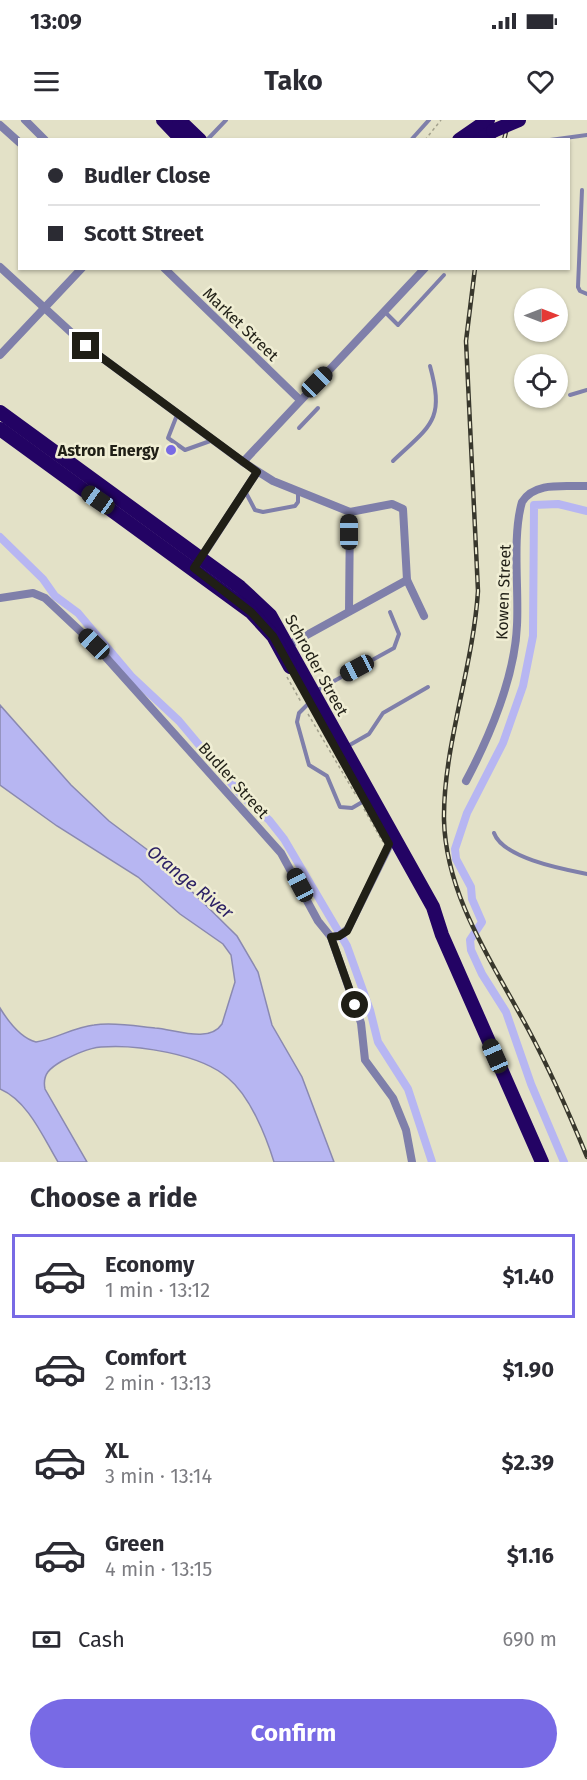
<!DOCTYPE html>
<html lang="en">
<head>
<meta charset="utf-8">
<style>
  :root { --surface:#fff; --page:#f7f7f7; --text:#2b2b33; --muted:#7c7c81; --line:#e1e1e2; --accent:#786ae5 }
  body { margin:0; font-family:"Fira Sans",sans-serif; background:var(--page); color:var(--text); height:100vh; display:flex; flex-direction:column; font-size:22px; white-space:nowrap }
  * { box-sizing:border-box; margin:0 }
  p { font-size:20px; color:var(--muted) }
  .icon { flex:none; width:33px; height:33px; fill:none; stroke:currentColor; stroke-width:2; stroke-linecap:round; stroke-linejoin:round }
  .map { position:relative; height:1042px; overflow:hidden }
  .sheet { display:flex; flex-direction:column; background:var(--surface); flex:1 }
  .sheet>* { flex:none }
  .hud { position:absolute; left:18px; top:18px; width:552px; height:132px; border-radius:0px; box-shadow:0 2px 4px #0004; display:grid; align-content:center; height:132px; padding:0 30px; background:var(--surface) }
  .needle { width:39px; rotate:90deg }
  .tools { position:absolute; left:514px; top:168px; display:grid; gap:12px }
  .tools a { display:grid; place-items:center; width:54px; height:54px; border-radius:50%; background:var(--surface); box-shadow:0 2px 4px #0004; font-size:30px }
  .end { position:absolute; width:27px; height:27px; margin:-14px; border:8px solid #201f16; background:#fff; box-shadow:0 0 0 3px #fff }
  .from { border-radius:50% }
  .car { position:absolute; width:18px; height:36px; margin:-18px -9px; border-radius:8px; box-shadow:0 0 4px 2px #0007; background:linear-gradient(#222 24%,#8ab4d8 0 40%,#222 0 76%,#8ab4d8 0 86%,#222 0) }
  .hud b { display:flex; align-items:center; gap:21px; height:57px; font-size:22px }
  .hud b+b { border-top:2px solid var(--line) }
  .hud i { width:15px; height:15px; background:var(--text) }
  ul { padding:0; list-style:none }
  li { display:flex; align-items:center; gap:18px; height:84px; margin:0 12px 9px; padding:0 18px; border:3px solid transparent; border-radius:0px }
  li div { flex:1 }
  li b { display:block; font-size:22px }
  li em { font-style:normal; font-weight:700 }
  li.active { border-color:var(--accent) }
  li>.icon { width:54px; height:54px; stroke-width:1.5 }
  h2 { padding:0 30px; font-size:27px; line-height:72px }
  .pay { display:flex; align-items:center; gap:15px; height:66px; padding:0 30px; font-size:22px }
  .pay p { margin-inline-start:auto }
  .cta { display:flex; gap:12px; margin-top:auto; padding:12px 30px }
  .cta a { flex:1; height:69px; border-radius:36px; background:var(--accent); color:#fff; font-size:24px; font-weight:700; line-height:69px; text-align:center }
  .status { display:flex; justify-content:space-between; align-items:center; height:42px; padding:0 30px; background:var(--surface); direction:ltr }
  .status svg { height:16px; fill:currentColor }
  header { display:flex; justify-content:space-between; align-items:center; height:78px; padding:0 30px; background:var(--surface); font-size:27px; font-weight:700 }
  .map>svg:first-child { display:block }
  .water { fill:#b7b6f2; stroke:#8a89b0; stroke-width:1.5 }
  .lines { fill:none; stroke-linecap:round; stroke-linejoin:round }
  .canal { stroke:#b7b6f2; stroke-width:8 }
  .path { stroke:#a19f8b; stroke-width:1.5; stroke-dasharray:3 3; stroke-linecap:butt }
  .lane { stroke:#7f7faa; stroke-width:4 }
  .street { stroke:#7f7faa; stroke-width:8 }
  .highway { stroke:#230364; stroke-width:14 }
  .rail-casing { stroke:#38372c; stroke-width:4.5 }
  .rail { stroke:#f0eed4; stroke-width:2; stroke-dasharray:7; stroke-linecap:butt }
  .highway-bridge { stroke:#230364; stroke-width:14 }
  .route { stroke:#201f16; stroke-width:8 }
  .poi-dot { fill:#786ae5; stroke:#f0eed4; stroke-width:2 }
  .labels { text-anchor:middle; stroke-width:5; stroke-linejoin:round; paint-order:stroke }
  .street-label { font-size:16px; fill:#201f16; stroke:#f0eed4 }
  .poi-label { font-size:16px; font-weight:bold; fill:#201f16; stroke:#f0eed4; text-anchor:end }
  .water-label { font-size:18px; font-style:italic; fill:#2c2165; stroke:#f0eed4 }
</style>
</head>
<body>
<div class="status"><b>13:09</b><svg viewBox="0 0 49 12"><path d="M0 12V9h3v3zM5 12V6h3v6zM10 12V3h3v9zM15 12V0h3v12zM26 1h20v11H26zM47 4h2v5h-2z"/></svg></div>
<header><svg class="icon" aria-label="menu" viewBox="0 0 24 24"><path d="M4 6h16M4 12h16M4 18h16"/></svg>Tako<svg class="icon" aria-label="heart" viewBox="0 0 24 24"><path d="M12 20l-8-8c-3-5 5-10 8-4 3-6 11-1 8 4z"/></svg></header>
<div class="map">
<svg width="587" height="1042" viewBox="0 0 587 1042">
  <rect width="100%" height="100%" fill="#e3e1c7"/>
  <path class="water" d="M0,585L71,665L109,701L157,737L237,816L258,852L272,905L302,957L334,1042H274C266,1016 250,976 228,958C201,934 136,924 101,927C88,928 74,935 62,941C50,948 42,954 45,969L87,1042H58C43,1017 28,981 0,969V888C8,901 20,918 36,922C56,919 74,907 94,905C114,902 136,906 155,908C174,909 209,924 222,904L235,862L231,835L223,824L180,794L138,757L57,706L0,665Z"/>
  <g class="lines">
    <g class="canal">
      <path d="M0,417L43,459L55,476L78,493L132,557L179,601L242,676L269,700L284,719L347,826L370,890L378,922L408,969L432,1042"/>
      <path d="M564,1042L531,964L506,892L482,854L471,830L470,820L482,802L472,779L471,767L456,739L455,729L467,693L503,623L523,566L533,516L534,385L558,384L587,391"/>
    </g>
    <g class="path">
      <path d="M425,20L441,0"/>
      <path d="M287,557L301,582"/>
      <path d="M308,594L357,677"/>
      <path d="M364,689L383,722"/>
    </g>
    <g class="lane">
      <path d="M207,20L226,0"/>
      <path d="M411,20L429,0"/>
      <path d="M550,20L587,15"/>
      <path d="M582,70L578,167L580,171L587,174"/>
      <path d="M385,192L398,205L444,155"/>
      <path d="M570,275L587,270"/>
      <path d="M177,295L168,318L185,330L213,320"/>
      <path d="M299,308L318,288"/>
      <path d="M393,341C431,305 445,301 430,246"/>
      <path d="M245,371L255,390L263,392L295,386L298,382V372"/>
      <path d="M316,571L394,528L399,514L390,492"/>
      <path d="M310,582L299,593L297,602L309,645L327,656L340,687L352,688L364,681"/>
      <path d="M348,626L369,614L383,593L428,567"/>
      <path d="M494,713C503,738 562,749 587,754"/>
    </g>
    <g class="street">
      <path d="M25,0L45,20"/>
      <path d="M0,5L20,23"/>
      <path d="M0,147L86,226L243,342L273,361L350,392L349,491"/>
      <path d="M164,148L300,280"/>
      <path d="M0,235L82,148"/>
      <path d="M243,342L425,148"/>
      <path d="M350,392L392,384L403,389L407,460L424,496"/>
      <path d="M199,441L257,352"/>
      <path d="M0,478L33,473L45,478L94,524L281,733L318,801L331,817L339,816L348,809L394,716"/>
      <path d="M285,527L407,460"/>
      <path d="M466,661C490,616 515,556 517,505C519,468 512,416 522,382C535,361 565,367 587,366"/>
      <path d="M331,817L361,903L365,940L393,978L406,1010L412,1042"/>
    </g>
    <g class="highway">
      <path d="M163,0L182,20"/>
      <path d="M179,0L200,20"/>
      <path d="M459,20L488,0"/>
      <path d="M480,20L493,11"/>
      <path d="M0,292L240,467L270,495L433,787L442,815L542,1042"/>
      <path d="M0,309L251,492L273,516L290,547"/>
    </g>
    <g class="rail-casing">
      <g id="rail">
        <path d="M504,20L509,0"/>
        <path d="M475,148L466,221L478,471C473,548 443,627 444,700C446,777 493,843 528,909C550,950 569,993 587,1037"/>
      </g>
    </g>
    <use href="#rail" class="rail"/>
    <path class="highway-bridge" d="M493,11L519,0"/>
  </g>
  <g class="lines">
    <path class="route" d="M86,226L257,352L194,448L251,492L273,516L389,724L347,811L339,816L331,817L355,885"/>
  </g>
  <circle class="poi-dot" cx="171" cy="330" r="6"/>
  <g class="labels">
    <g class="street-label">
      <text transform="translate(241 204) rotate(44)" y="6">Market Street</text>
      <text transform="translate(503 472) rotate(-88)" y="6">Kowen Street</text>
      <text transform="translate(317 545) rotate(61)" y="6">Schroder Street</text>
      <text transform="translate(234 660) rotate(48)" y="6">Budler Street</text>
    </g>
    <g class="poi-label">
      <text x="159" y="336">Astron Energy</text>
    </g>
    <g class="water-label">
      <text transform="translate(190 762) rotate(39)" y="6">Orange River</text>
    </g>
  </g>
</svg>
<div class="tools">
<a><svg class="needle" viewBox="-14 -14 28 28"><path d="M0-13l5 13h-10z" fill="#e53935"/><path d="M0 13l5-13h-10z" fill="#7c7c81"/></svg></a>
<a><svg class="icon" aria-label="locate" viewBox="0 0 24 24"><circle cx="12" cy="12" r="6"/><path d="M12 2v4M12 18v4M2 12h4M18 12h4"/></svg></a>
</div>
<i class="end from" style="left:355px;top:885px"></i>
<i class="end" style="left:86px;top:226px"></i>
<i class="car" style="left:317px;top:262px;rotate:45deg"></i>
<i class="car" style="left:98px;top:380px;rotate:305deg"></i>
<i class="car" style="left:349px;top:412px;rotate:0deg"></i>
<i class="car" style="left:94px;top:524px;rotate:314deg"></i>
<i class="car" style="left:357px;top:548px;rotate:242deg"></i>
<i class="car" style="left:300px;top:765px;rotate:332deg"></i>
<i class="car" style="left:495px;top:936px;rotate:336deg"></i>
<div class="hud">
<b><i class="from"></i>Budler Close</b>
<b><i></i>Scott Street</b>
</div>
</div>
<section class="sheet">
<h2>Choose a ride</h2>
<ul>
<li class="active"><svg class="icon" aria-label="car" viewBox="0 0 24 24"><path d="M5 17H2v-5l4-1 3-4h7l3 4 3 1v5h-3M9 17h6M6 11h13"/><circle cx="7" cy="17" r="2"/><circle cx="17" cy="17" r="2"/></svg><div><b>Economy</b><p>1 min · 13:12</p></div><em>$1.40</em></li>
<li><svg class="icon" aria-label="car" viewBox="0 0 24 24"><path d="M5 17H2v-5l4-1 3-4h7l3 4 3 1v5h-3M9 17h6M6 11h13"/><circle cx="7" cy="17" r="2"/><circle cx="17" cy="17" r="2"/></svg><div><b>Comfort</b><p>2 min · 13:13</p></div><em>$1.90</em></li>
<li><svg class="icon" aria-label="car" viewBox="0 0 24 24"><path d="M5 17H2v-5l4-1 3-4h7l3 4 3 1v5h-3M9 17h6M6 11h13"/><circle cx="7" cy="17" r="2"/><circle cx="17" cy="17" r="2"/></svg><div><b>XL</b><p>3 min · 13:14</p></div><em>$2.39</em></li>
<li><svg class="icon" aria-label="car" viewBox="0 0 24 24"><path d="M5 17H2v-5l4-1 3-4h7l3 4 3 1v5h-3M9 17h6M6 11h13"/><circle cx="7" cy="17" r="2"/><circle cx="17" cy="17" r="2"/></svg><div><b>Green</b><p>4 min · 13:15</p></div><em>$1.16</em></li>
</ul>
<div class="pay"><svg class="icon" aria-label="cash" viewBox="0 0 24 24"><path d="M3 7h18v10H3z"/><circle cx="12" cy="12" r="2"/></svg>Cash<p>690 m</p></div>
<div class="cta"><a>Confirm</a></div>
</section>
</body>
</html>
